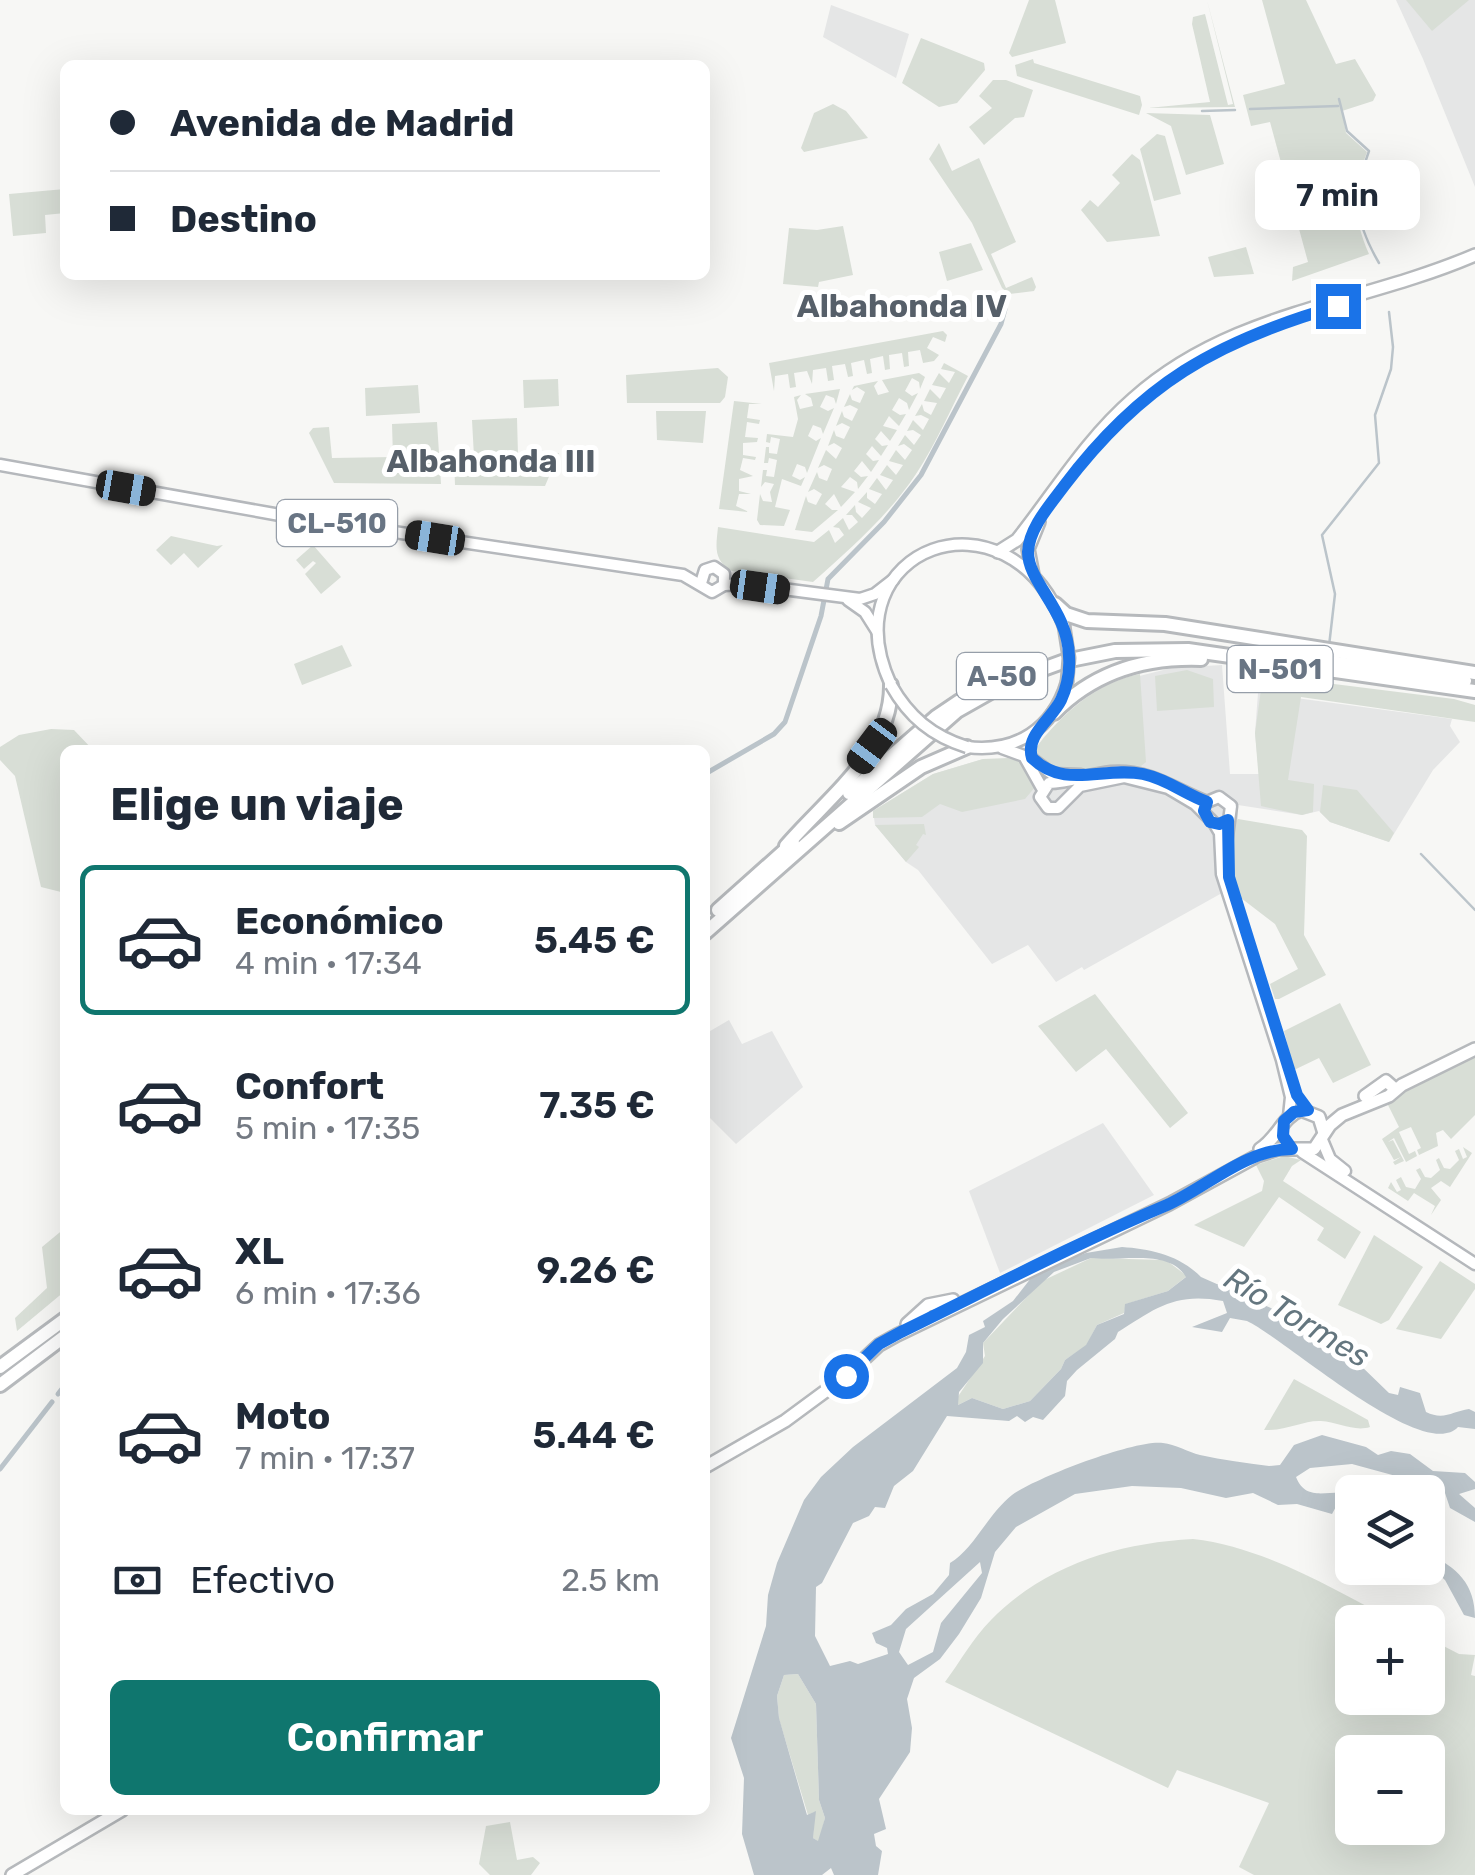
<!DOCTYPE html>
<html lang="es">
<head>
<meta charset="utf-8">
<style>
  :root { --surface:#fff; --page:#f6f6f7; --text:#1f2937; --muted:#747a83; --line:#e0e1e3; --accent:#0f766e }
  body { margin:0; font-family:Rubik,sans-serif; background:var(--page); color:var(--text); height:100vh; display:flex; flex-direction:column; font-size:38px; white-space:nowrap }
  * { box-sizing:border-box; margin:0 }
  p { font-size:32px; color:var(--muted) }
  .icon { flex:none; width:55px; height:55px; fill:none; stroke:currentColor; stroke-width:2; stroke-linecap:round; stroke-linejoin:round }
  .map { position:relative; flex:1; overflow:hidden }
  .drawer { position:absolute; left:60px; top:745px; width:650px; height:1070px; display:flex; flex-direction:column; background:var(--surface); border-radius:15px; box-shadow:0 10px 40px #0002 }
  .drawer>* { flex:none }
  .guide { position:absolute; left:60px; top:60px; width:650px; height:220px; border-radius:15px; box-shadow:0 10px 40px #0002; display:grid; align-content:center; height:220px; padding:0 50px; background:var(--surface) }
  .fabs { position:absolute; left:1335px; top:1475px; display:grid; gap:20px }
  .fabs a { display:grid; place-items:center; width:110px; height:110px; border-radius:15px; background:var(--surface); box-shadow:0 10px 40px #0002; font-size:50px }
  .end { position:absolute; width:45px; height:45px; margin:-22px; border:12px solid #1a73e8; background:#fff; box-shadow:0 0 0 5px #fff }
  .from { border-radius:50% }
  .bubble { position:absolute; height:70px; border-radius:15px; background:var(--surface); box-shadow:0 10px 40px #0002; font-size:32px; font-weight:600; line-height:70px; text-align:center }
  .car { position:absolute; width:30px; height:60px; margin:-30px -15px; border-radius:12px; box-shadow:0 0 8px 2px #0007; background:linear-gradient(#222 24%,#8ab4d8 0 40%,#222 0 76%,#8ab4d8 0 86%,#222 0) }
  .guide b { display:flex; align-items:center; gap:35px; height:95px; font-size:38px }
  .guide b+b { border-top:2px solid var(--line) }
  .guide i { width:25px; height:25px; background:var(--text) }
  ul { padding:0; list-style:none }
  li { display:flex; align-items:center; gap:30px; height:150px; margin:0 20px 15px; padding:0 30px; border:5px solid transparent; border-radius:15px }
  li div { flex:1 }
  li b { display:block; font-size:38px }
  li em { font-style:normal; font-weight:600 }
  li.current { border-color:var(--accent) }
  li>.icon { width:90px; height:90px; stroke-width:1.5 }
  h2 { padding:0 50px; font-size:45px; line-height:120px }
  .pay { display:flex; align-items:center; gap:25px; height:110px; padding:0 50px; font-size:38px }
  .pay p { margin-inline-start:auto }
  .cta { display:flex; gap:20px; margin-top:auto; padding:20px 50px }
  .cta a { flex:1; height:115px; border-radius:15px; background:var(--accent); color:#fff; font-size:40px; font-weight:600; line-height:115px; text-align:center }
  .map>svg:first-child { display:block }
  .built { fill:#e5e6e6 }
  .green { fill:#d8ded6; fill-rule:evenodd }
  .water { fill:#bbc4ca; fill-rule:evenodd }
  .lines { fill:none; stroke-linecap:round; stroke-linejoin:round }
  .stream { stroke:#bbc4ca; stroke-width:2.5 }
  .canal { stroke:#bbc4ca; stroke-width:5 }
  .primary-casing { stroke:#b5b8bc; stroke-width:15 }
  .trunk-casing { stroke:#b6b9bc; stroke-width:16 }
  .motorway-casing { stroke:#b6b9bc; stroke-width:18 }
  .primary { stroke:#fff; stroke-width:10 }
  .trunk { stroke:#fff; stroke-width:11 }
  .motorway { stroke:#fff; stroke-width:12 }
  .primary-bridge-casing { stroke:#b5b8bc; stroke-width:15; stroke-linecap:butt }
  .primary-bridge { stroke:#fff; stroke-width:10 }
  .route { stroke:#1a73e8; stroke-width:12 }
  .labels { text-anchor:middle; stroke-width:10; stroke-linejoin:round; paint-order:stroke }
  .shield { fill:#fff; stroke:#969ea9; stroke-width:2.5 }
  .shield-label { font-size:28px; font-weight:bold; fill:#697584 }
  .neighbourhood-label { font-size:32px; font-weight:bold; fill:#565f69; stroke:#fff }
  .water-label { font-size:32px; font-style:italic; fill:#64767f; stroke:#fff }
</style>
</head>
<body>
<div class="map">
<svg width="1475" height="1875" viewBox="0 0 1475 1875">
  <rect width="100%" height="100%" fill="#f7f7f5"/>
  <g class="built">
    <path d="M1396,0H1475V187L1423,59Z"/>
    <path d="M831,5L909,34L896,78L823,37Z"/>
    <path d="M1222,665L1230,774H1259L1255,733L1258,693L1452,719L1450,726L1460,742L1433,770L1389,842L1330,822L1319,811L1302,815L1238,805V819L1215,834L1222,893L1084,970L1082,967L1056,982L1028,945L992,964L918,870L906,862L875,825L873,811L933,774L983,759H1016L1026,765L1037,759L1036,748L1044,737L1089,694L1108,684L1171,668Z"/>
    <path d="M729,1020L742,1044L772,1031L803,1087L736,1144L705,1113V1034Z"/>
    <path d="M1103,1123L1154,1195L1000,1273L969,1191Z"/>
  </g>
  <g class="green">
    <path d="M1029,0H1055L1066,43L1012,57L1009,53Z"/>
    <path d="M1207,0L1235,107L1148,108L1210,102L1192,24L1193,17L1205,14L1228,105L1233,104Z"/>
    <path d="M1262,0H1306L1336,64L1355,59L1376,95L1373,101L1342,111L1346,133L1367,152C1353,189 1353,219 1369,254L1292,281L1293,267L1308,262L1270,122L1251,126L1243,95L1285,84Z"/>
    <path d="M1406,0H1469L1432,31Z"/>
    <path d="M921,38L984,63L985,70L957,103L939,107L902,83Z"/>
    <path d="M1033,59L1034,63L1140,96L1142,105L1139,115L1017,76L1015,65Z"/>
    <path d="M993,80H1006L1033,90L1024,117L1015,118L984,145L969,127L992,108L979,96Z"/>
    <path d="M833,104L846,111L868,138L804,152L801,148L814,113Z"/>
    <path d="M1146,113L1210,115L1224,164L1186,175L1171,126Z"/>
    <path d="M1157,134L1165,136L1181,194L1154,201L1140,149Z"/>
    <path d="M939,143L952,171L979,158L1016,242L991,254L1006,288L1032,277L1036,287L1034,291L1009,294L1002,288L972,223L929,159Z"/>
    <path d="M1132,154L1140,160L1160,236L1107,242L1081,210L1090,200L1098,207L1120,183L1112,175Z"/>
    <path d="M65,189V213L45,215L46,233L13,236L9,194Z"/>
    <path d="M843,226L853,275L819,282L818,287L783,284L789,228L817,230Z"/>
    <path d="M971,243L983,270L947,281L939,252Z"/>
    <path d="M1246,247L1254,274L1214,277L1208,257Z"/>
    <path d="M943,331L947,335L945,342L933,337L927,348L939,355L934,361L923,363L920,350L908,352L909,366L904,367L902,353L889,355L890,369L885,370L883,356L870,359L872,373L867,374L864,360L851,363L853,376L848,377L845,364L832,366L834,380L828,381L826,368L813,370L812,384L807,371L794,373L796,387L790,388L788,374L775,376L774,391L769,363Z"/>
    <path d="M944,363L968,376C951,408 936,444 916,474C888,516 850,549 813,582L732,571C713,560 716,547 718,527L814,542L829,530L835,543L844,535L839,528L833,527L843,518L849,530L858,522L852,515H846L855,505L856,512L862,518L871,508L858,502L867,492V498L875,504L882,494L869,489L877,478L886,490L893,480L880,475L887,465L896,475L903,465L889,461L896,450L905,460L912,450L904,444L898,446L905,435L914,445L921,435L913,430L907,431L913,420L923,430L929,419L921,415L915,416L922,404L924,411L931,415L937,403L924,401L930,389L940,399L946,388L932,385L939,373L949,383L955,372L941,369Z"/>
    <path d="M718,368L728,377L725,397L720,403H627L626,375Z"/>
    <path d="M919,373L925,377L920,389L919,382L912,378L905,391L912,396L918,393L909,410L907,403L899,398L892,410L900,415L906,414L899,426L889,416L883,426L897,430L890,441L881,431L875,439L882,446L888,445L881,456L872,446L866,454L873,461L879,460L871,472L862,461L854,471L861,477L868,476L858,489L857,482L850,477L841,487L855,492L841,507L834,494L825,504L832,510H838L812,532L795,530L806,496L808,502L816,505L822,494L814,489L808,492L817,472L819,478L827,481L832,469L824,465L818,468L826,450L836,459L842,448L834,443L828,446L834,430L836,436L844,439L850,427L842,423L836,426L842,411L844,417L852,421L858,409L850,405L844,407L850,394L852,400L860,403L865,392L857,387L852,390L854,386L878,381L874,386L878,395L889,392L882,380Z"/>
    <path d="M558,379L559,406L524,408L523,380Z"/>
    <path d="M418,385L420,413L366,416L365,388Z"/>
    <path d="M840,389L836,404L834,398L826,395L820,407L828,411L834,408L823,434L821,428L813,425L808,436L816,441L821,438L807,473L805,467L797,464L792,476L800,480L805,477L801,486L782,479L775,507L790,510L784,526L760,525L757,520L760,494L763,501L772,502L770,492L774,484L765,482L761,487L763,470H767L766,476L774,477L777,460L769,458L768,463H764L766,447H769V453L777,454L780,439L771,437L770,443L766,442L767,434L793,437L798,419L794,397L801,395L797,400L800,409L813,406L811,398L805,394Z"/>
    <path d="M734,401L762,404H749L747,418L760,420L759,424L747,422L745,437L758,438L757,442L743,443V455L756,457L755,460L743,458L740,470L753,476L739,479V491L751,494H739L736,506L749,512L719,509Z"/>
    <path d="M656,411H706L703,443L657,440Z"/>
    <path d="M517,418L518,455L559,453L545,486L455,485L454,458L474,457L472,420Z"/>
    <path d="M437,422L441,484L334,483L309,433L313,428L329,427L332,458L393,457L392,424Z"/>
    <path d="M171,536L217,546L223,545L198,568L184,553L171,565L156,550Z"/>
    <path d="M313,545L341,577L321,594L305,574L316,563L313,561L304,569L296,560Z"/>
    <path d="M342,645L352,666L302,685L294,664Z"/>
    <path d="M1187,670L1213,679L1214,707L1157,711L1155,676Z"/>
    <path d="M1140,674L1146,762L1141,766C1105,763 1070,784 1037,759L1036,748C1061,714 1098,682 1140,674Z"/>
    <path d="M1263,675L1454,699L1475,705V722L1301,697L1288,780L1314,784L1313,812L1302,815L1261,806L1255,733Z"/>
    <path d="M51,729L74,730L93,750H65V893L41,887L15,776L0,760V747L19,735Z"/>
    <path d="M983,759L1008,758L1023,763L1036,786L1025,799L962,812L940,804L922,817L873,818V811L933,774Z"/>
    <path d="M1323,785L1357,790L1394,833L1389,842L1330,822L1320,812Z"/>
    <path d="M1238,819L1302,830L1307,836L1304,935L1326,975L1279,999H1275L1270,984L1298,969L1275,924L1241,898L1232,869L1233,823Z"/>
    <path d="M924,824L926,835L923,834L916,845L919,847L906,862L875,825Z"/>
    <path d="M1095,994L1188,1113L1170,1128L1106,1049L1076,1072L1038,1026Z"/>
    <path d="M1340,1003L1371,1065L1333,1083L1319,1058L1294,1070L1284,1031Z"/>
    <path d="M1475,1054V1115L1451,1139L1443,1130L1436,1133L1438,1146L1419,1155L1417,1150L1421,1148L1411,1127L1399,1132L1409,1154L1415,1151L1417,1156L1406,1162L1394,1138L1388,1142L1393,1140L1404,1161L1395,1165L1393,1162L1401,1157L1394,1160L1382,1139L1399,1127L1387,1103L1405,1089Z"/>
    <path d="M1463,1147L1472,1153L1450,1187L1441,1181L1431,1188L1441,1200L1431,1215L1435,1206L1414,1193L1408,1201L1388,1188L1391,1182L1397,1192L1401,1190L1396,1180L1401,1177L1406,1187L1415,1189L1421,1179L1416,1170L1420,1168L1425,1177L1431,1178L1440,1170L1436,1160L1439,1158L1444,1168L1450,1169L1459,1160L1455,1151L1459,1149L1463,1159L1467,1157Z"/>
    <path d="M1284,1156L1301,1160L1292,1166L1283,1181L1361,1232L1345,1259L1317,1240L1324,1228L1279,1197L1244,1247L1194,1225L1262,1191L1264,1181L1256,1165Z"/>
    <path d="M65,1228V1291L17,1331L15,1318L47,1288L42,1247Z"/>
    <path d="M1374,1235L1423,1267L1389,1320L1381,1324L1338,1305Z"/>
    <path d="M1091,1258L1166,1260L1187,1276L1168,1291L1126,1304L1124,1313L1097,1325L1086,1346L1065,1360L1061,1369L1030,1401L1003,1409L972,1398L958,1405L955,1401L985,1356L983,1343L1042,1281Z"/>
    <path d="M1440,1261L1475,1284V1289L1441,1339L1396,1329Z"/>
    <path d="M1294,1379L1368,1420L1370,1427C1354,1432 1338,1422 1321,1421C1304,1420 1286,1431 1264,1430Z"/>
    <path d="M1193,1539C1265,1547 1334,1590 1397,1622H1352V1698H1428V1638L1459,1654L1475,1655L1471,1675L1475,1676V1875H1254L1239,1867L1269,1803L1177,1770L1168,1788L945,1682C960,1662 973,1638 991,1620C1045,1565 1118,1543 1193,1539ZM1352,1752H1428V1828H1352Z"/>
    <path d="M798,1674L816,1704L819,1800L825,1818L819,1842L813,1838L814,1812L808,1815L779,1719L777,1696L784,1675Z"/>
    <path d="M510,1822L517,1860L533,1857L540,1863L531,1875H490L479,1864L486,1826Z"/>
  </g>
  <g class="water">
    <path d="M1122,1247C1151,1249 1179,1255 1201,1277L1327,1333L1389,1393L1398,1395L1400,1387L1420,1393L1426,1412C1444,1421 1453,1411 1469,1409L1475,1412V1429L1458,1427C1424,1464 1284,1338 1247,1321L1230,1318L1222,1332L1192,1327L1227,1313L1223,1301C1175,1292 1156,1308 1118,1332L1115,1339L1077,1370L1067,1381L1065,1396L1043,1420L1033,1417L1025,1422L1017,1416L1009,1421L947,1416L913,1471L894,1486L885,1508L875,1507L869,1516L853,1523L822,1583L816,1587L815,1636L830,1666L850,1661L858,1664L888,1654L887,1648L876,1643L872,1633L891,1625L906,1609L933,1594L949,1575L950,1563C973,1550 988,1514 1012,1495C1035,1478 1136,1439 1163,1443C1175,1444 1188,1452 1200,1455C1223,1460 1246,1463 1269,1466L1280,1465L1294,1445L1322,1435L1366,1447L1378,1455L1391,1451L1410,1454L1433,1471L1465,1473L1475,1482V1489L1459,1494L1475,1508V1522L1450,1508L1442,1484L1417,1486L1396,1476L1352,1464L1310,1468L1296,1477C1307,1504 1330,1488 1352,1494V1507L1338,1503L1332,1514L1297,1504L1278,1505L1253,1493L1226,1498L1181,1488L1132,1486L1075,1494L1016,1527L995,1552L981,1598L959,1634L940,1659L914,1678L907,1699L912,1728L910,1752L879,1799L886,1829L874,1834L876,1846L882,1851L878,1875H834L831,1868L822,1875H754L742,1834L744,1778L731,1738L766,1626L768,1595L777,1563L804,1500L821,1477L853,1447L957,1368L966,1352L969,1335L985,1327L983,1321L1013,1301L1031,1278L1051,1266L1086,1253ZM1091,1258C1120,1262 1169,1248 1186,1277L1168,1291L1125,1304L1124,1314L1097,1325L1086,1345L1065,1360L1061,1369L1030,1401L1003,1409L972,1398L958,1405L959,1392L983,1363V1343L1003,1319L1054,1272ZM980,1562L982,1573L941,1623L933,1652L908,1665L899,1652L906,1629ZM798,1674L816,1704L819,1800L825,1818L818,1841L813,1838L816,1811L807,1815L779,1718L777,1696L784,1675Z"/>
    <path d="M1428,1554C1457,1567 1475,1584 1475,1618L1464,1615L1445,1580L1428,1565Z"/>
  </g>
  <g class="lines">
    <g class="stream">
      <path d="M1339,99L1347,131L1369,151C1352,196 1355,222 1379,263"/>
      <path d="M1250,109L1338,106"/>
      <path d="M1202,111L1235,110"/>
      <path d="M1329,646L1335,594L1322,535L1379,463L1375,415L1391,369L1393,347L1389,312"/>
      <path d="M1421,854L1475,910"/>
    </g>
    <g class="canal">
      <path d="M705,774L774,734L785,722L821,616L828,579L884,522L921,475L1001,324L1005,309"/>
      <path d="M58,1394L65,1385"/>
      <path d="M0,1469L52,1402"/>
    </g>
    <g class="primary-casing">
      <g id="primary">
        <path d="M0,465L280,515L683,575L712,592L724,585L744,584L860,599L875,594L893,580"/>
        <path d="M701,583L705,570L714,567L724,574V585"/>
        <path d="M848,600L865,612L877,631"/>
        <path d="M891,685C828,549 1007,480 1064,626"/>
        <path d="M967,747C1016,753 1053,729 1067,682"/>
        <path d="M1002,748L1024,756L1042,788"/>
        <path d="M1032,759L1052,774L1081,775"/>
        <path d="M1207,802C1174,789 1149,769 1111,772C1089,774 1070,783 1049,783L1040,797L1048,808H1058L1080,786L1124,777L1168,788L1195,804L1214,823L1220,833L1222,874L1282,1060L1291,1097L1289,1116"/>
        <path d="M1207,802L1219,797L1231,806L1226,844"/>
        <path d="M1322,1140L1330,1159L1345,1171"/>
        <path d="M1302,1152L1475,1264"/>
      </g>
    </g>
    <g class="trunk-casing">
      <g id="trunk">
        <path d="M998,552L1017,540C1055,492 1086,440 1133,399C1231,311 1359,305 1475,255"/>
        <path d="M1033,575L1028,549L1039,522"/>
        <path d="M1365,1096L1386,1081L1395,1089"/>
        <path d="M1260,1149C1278,1138 1282,1117 1301,1110L1319,1117L1324,1133"/>
        <path d="M907,1324L928,1305L953,1300"/>
        <path d="M705,1467L785,1421L846,1376L879,1345L897,1335L1169,1204L1257,1156L1278,1149H1314L1330,1125L1342,1115L1389,1096L1402,1085L1475,1049"/>
        <path d="M12,1875L122,1810"/>
      </g>
    </g>
    <g class="motorway-casing">
      <g id="motorway">
        <path d="M1055,604L1066,614L1087,621L1165,624L1475,673"/>
        <path d="M1316,660L1465,681"/>
        <path d="M1054,713C1094,672 1144,657 1201,659"/>
        <path d="M849,793L936,717L985,684"/>
        <path d="M839,823L921,767L967,747"/>
        <path d="M786,846C826,799 892,752 891,685"/>
        <path d="M718,910L793,843"/>
        <path d="M705,933L957,711L1010,681L1065,661L1115,651L1188,650L1475,691"/>
        <path d="M0,1367L65,1319"/>
        <path d="M0,1385L65,1336"/>
      </g>
    </g>
    <use href="#primary" class="primary"/>
    <use href="#trunk" class="trunk"/>
    <use href="#motorway" class="motorway"/>
    <g class="primary-bridge-casing">
      <g id="primary-bridge">
        <path d="M1064,626L1069,658L1067,682"/>
        <path d="M891,685C909,717 932,736 967,747"/>
      </g>
    </g>
    <use href="#primary-bridge" class="primary-bridge"/>
  </g>
  <g class="lines">
    <path class="route" d="M846,1376L879,1344L901,1332C989,1289 1077,1243 1167,1205C1207,1187 1246,1149 1292,1149L1283,1136L1284,1121L1294,1112L1308,1110L1297,1095L1229,877L1228,820L1219,824L1210,822L1204,811L1207,802C1185,794 1167,779 1143,774C1103,766 1065,790 1032,758C1025,735 1051,720 1061,700C1067,687 1070,670 1069,656C1068,610 1028,583 1028,552C1029,528 1050,505 1064,486C1141,384 1216,341 1338,306"/>
  </g>
  <g class="labels">
    <g class="shield">
      <rect x="277" y="500" width="120" height="46" rx="8"/>
      <rect x="1227.5" y="646" width="105" height="46" rx="8"/>
      <rect x="957" y="653" width="90" height="46" rx="8"/>
    </g>
    <g class="shield-label">
      <text x="337" y="533">CL-510</text>
      <text x="1280" y="679">N-501</text>
      <text x="1002" y="686">A-50</text>
    </g>
    <g class="neighbourhood-label">
      <text x="902" y="317">Albahonda IV</text>
      <text x="491" y="472">Albahonda III</text>
    </g>
    <g class="water-label">
      <text transform="translate(1297 1317) rotate(31)" y="11">Río Tormes</text>
    </g>
  </g>
</svg>
<div class="fabs">
<a><svg class="icon" aria-label="layers" viewBox="0 0 24 24"><path d="M12 4l9 5-9 5-9-5zM3 14l9 5 9-5"/></svg></a>
<a>+</a>
<a>−</a>
</div>
<i class="end from" style="left:846px;top:1376px"></i>
<i class="end" style="left:1338px;top:306px"></i>
<div class="bubble" style="left:1255px;top:160px;width:165px">7 min</div>
<i class="car" style="left:126px;top:488px;rotate:100deg"></i>
<i class="car" style="left:435px;top:538px;rotate:279deg"></i>
<i class="car" style="left:760px;top:587px;rotate:98deg"></i>
<i class="car" style="left:872px;top:746px;rotate:217deg"></i>
<div class="guide">
<b><i class="from"></i>Avenida de Madrid</b>
<b><i></i>Destino</b>
</div>
<section class="drawer">
<h2>Elige un viaje</h2>
<ul>
<li class="current"><svg class="icon" aria-label="car" viewBox="0 0 24 24"><path d="M5 17H2v-5l4-1 3-4h7l3 4 3 1v5h-3M9 17h6M6 11h13"/><circle cx="7" cy="17" r="2"/><circle cx="17" cy="17" r="2"/></svg><div><b>Económico</b><p>4 min · 17:34</p></div><em>5.45 €</em></li>
<li><svg class="icon" aria-label="car" viewBox="0 0 24 24"><path d="M5 17H2v-5l4-1 3-4h7l3 4 3 1v5h-3M9 17h6M6 11h13"/><circle cx="7" cy="17" r="2"/><circle cx="17" cy="17" r="2"/></svg><div><b>Confort</b><p>5 min · 17:35</p></div><em>7.35 €</em></li>
<li><svg class="icon" aria-label="car" viewBox="0 0 24 24"><path d="M5 17H2v-5l4-1 3-4h7l3 4 3 1v5h-3M9 17h6M6 11h13"/><circle cx="7" cy="17" r="2"/><circle cx="17" cy="17" r="2"/></svg><div><b>XL</b><p>6 min · 17:36</p></div><em>9.26 €</em></li>
<li><svg class="icon" aria-label="car" viewBox="0 0 24 24"><path d="M5 17H2v-5l4-1 3-4h7l3 4 3 1v5h-3M9 17h6M6 11h13"/><circle cx="7" cy="17" r="2"/><circle cx="17" cy="17" r="2"/></svg><div><b>Moto</b><p>7 min · 17:37</p></div><em>5.44 €</em></li>
</ul>
<div class="pay"><svg class="icon" aria-label="cash" viewBox="0 0 24 24"><path d="M3 7h18v10H3z"/><circle cx="12" cy="12" r="2"/></svg>Efectivo<p>2.5 km</p></div>
<div class="cta"><a>Confirmar</a></div>
</section>
</div>
</body>
</html>
